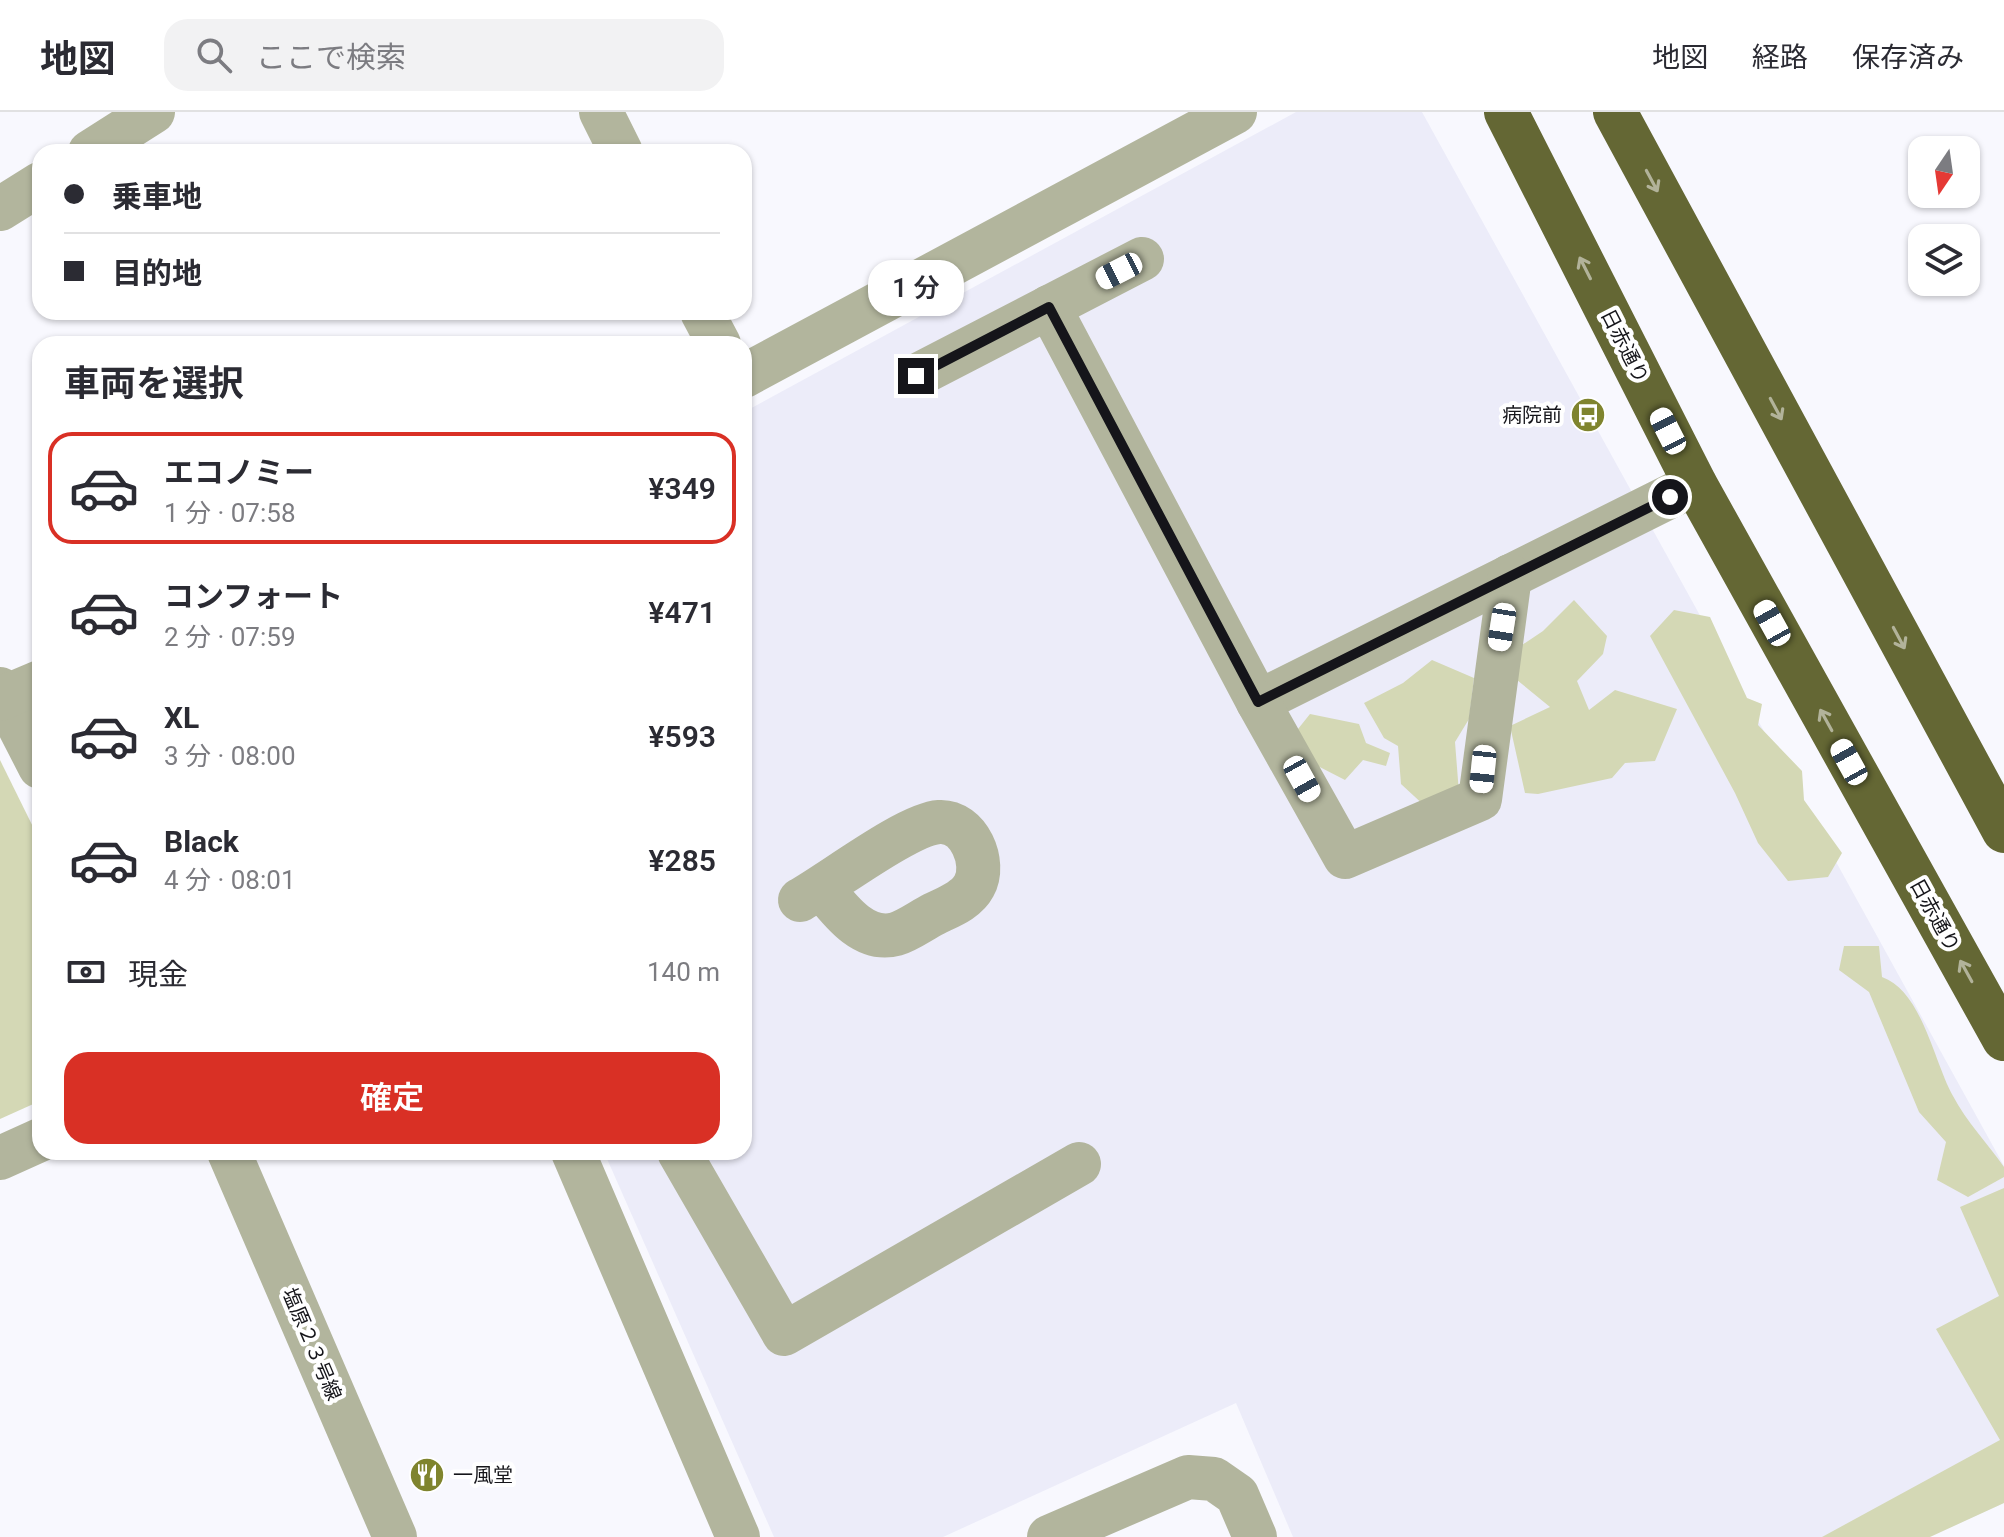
<!DOCTYPE html>
<html lang="ja">
<head>
<meta charset="utf-8">
<style>
  :root { --surface:#fff; --page:#f2f2f3; --text:#2b2b33; --muted:#7c7c81; --line:#e1e1e2; --accent:#d93025 }
  body { margin:0; font-family:Roboto,"Noto Sans JP",sans-serif; background:var(--page); color:var(--text); height:100vh; display:flex; flex-direction:column; font-size:30px; white-space:nowrap }
  * { box-sizing:border-box; margin:0 }
  p { font-size:26px; color:var(--muted) }
  .icon { flex:none; width:44px; height:44px; fill:none; stroke:currentColor; stroke-width:2; stroke-linecap:round; stroke-linejoin:round }
  .map { position:relative; flex:1; overflow:hidden }
  .details { position:absolute; left:32px; top:224px; width:720px; height:824px; display:flex; flex-direction:column; background:var(--surface); border-radius:24px; box-shadow:0 2px 6px #0004 }
  .details>* { flex:none }
  .banner { position:absolute; left:32px; top:32px; width:720px; height:176px; border-radius:24px; box-shadow:0 2px 6px #0004; display:grid; align-content:center; height:176px; padding:0 32px; background:var(--surface) }
  .needle { width:52px; rotate:193deg }
  .tools { position:absolute; left:1908px; top:24px; display:grid; gap:16px }
  .tools a { display:grid; place-items:center; width:72px; height:72px; border-radius:16px; background:var(--surface); box-shadow:0 2px 6px #0004; font-size:40px }
  .end { position:absolute; width:36px; height:36px; margin:-18px; border:10px solid #15151a; background:#fff; box-shadow:0 0 0 4px #fff }
  .from { border-radius:50% }
  .bubble { position:absolute; height:56px; border-radius:24px; background:var(--surface); box-shadow:0 2px 6px #0004; font-size:26px; font-weight:600; line-height:56px; text-align:center }
  .car { position:absolute; width:24px; height:48px; margin:-24px -12px; border-radius:10px; box-shadow:0 0 6px 2px #0007; background:linear-gradient(#fff 24%,#345 0 40%,#fff 0 76%,#345 0 86%,#fff 0) }
  .banner b { display:flex; align-items:center; gap:28px; height:76px; font-size:30px }
  .banner b+b { border-top:2px solid var(--line) }
  .banner i { width:20px; height:20px; background:var(--text) }
  ul { padding:0; list-style:none }
  li { display:flex; align-items:center; gap:24px; height:112px; margin:0 16px 12px; padding:0 16px; border:4px solid transparent; border-radius:24px }
  li div { flex:1 }
  li b { display:block; font-size:30px }
  li em { font-style:normal; font-weight:600 }
  li.selected { border-color:var(--accent) }
  li>.icon { width:72px; height:72px; stroke-width:1.5 }
  h2 { padding:0 32px; font-size:36px; line-height:96px }
  .pay { display:flex; align-items:center; gap:20px; height:88px; padding:0 32px; font-size:30px }
  .pay p { margin-inline-start:auto }
  .action { display:flex; gap:16px; margin-top:auto; padding:16px 32px }
  .action a { flex:1; height:92px; border-radius:24px; background:var(--accent); color:#fff; font-size:32px; font-weight:600; line-height:92px; text-align:center }
  header { display:flex; align-items:center; gap:48px; box-sizing:border-box; height:112px; padding:0 40px; background:var(--surface); border-bottom:2px solid var(--line) }
  header strong { font-size:38px }
  nav { display:flex; gap:44px; margin-inline-start:auto; font-size:28px }
  .search { width:560px; height:72px; background:var(--page); display:flex; align-items:center; gap:20px; box-sizing:border-box; padding:0 28px; border-radius:24px; color:var(--muted); font-size:30px }
  .map>svg:first-child { display:block }
  .built { fill:#ececf9 }
  .green { fill:#d4d8b5 }
  .lines { fill:none; stroke-linecap:round; stroke-linejoin:round }
  .minor { stroke:#b2b59d; stroke-width:44 }
  .highway { stroke:#646734; stroke-width:44 }
  .oneway { stroke:#b2b39a }
  .route { stroke:#15151a; stroke-width:10 }
  .labels { text-anchor:middle; stroke-width:8; stroke-linejoin:round; paint-order:stroke }
  .street-label { font-size:20px; fill:#15151a; stroke:#fff }
  .poi-label { font-size:20px; fill:#15151a; stroke:#fff; text-anchor:end }
</style>
</head>
<body>
<header>
<strong>地図</strong>
<div class="search"><svg class="icon" aria-label="search" viewBox="0 0 24 24"><circle cx="10" cy="10" r="6"/><path d="M15 15l6 6"/></svg>ここで検索</div>
<nav><a>地図</a><a>経路</a><a>保存済み</a></nav>
</header>
<div class="map">
<svg width="2004" height="1425" viewBox="0 0 2004 1425">
  <rect width="100%" height="100%" fill="#f8f8fe"/>
  <path class="built" d="M1296,0H1422L2004,1054V1391L1928,1425H1293L1236,1291L943,1425H774L604,1040H744V300Z"/>
  <g class="green">
    <path d="M1574,488L1607,524L1603,542L1577,569L1589,598L1615,578L1677,597L1655,649L1625,651L1612,666L1538,682L1525,681L1510,614L1550,595L1517,568L1519,535L1543,519Z"/>
    <path d="M1674,498L1710,505L1747,586L1762,592L1758,613L1802,659L1804,688L1842,741L1828,765L1788,769L1758,731L1735,681L1650,524Z"/>
    <path d="M1432,548L1474,566L1469,607L1455,630L1459,681L1427,696L1401,672L1398,634L1384,626L1364,591L1403,571Z"/>
    <path d="M1310,602L1359,612L1366,631L1390,641L1386,654L1363,648L1345,668L1308,649L1294,622Z"/>
    <path d="M0,648L40,729V989L0,1007Z"/>
    <path d="M1844,834H1879L1882,865C1922,879 1934,950 1953,984C1966,1009 1988,1032 2004,1055V1065L1968,1085L1937,1068L1946,1030L1919,1000L1869,880L1839,858Z"/>
    <path d="M2004,1076V1391L1930,1425H1822L2000,1328L1936,1217L1999,1184L1960,1095Z"/>
  </g>
  <g class="lines">
    <g class="minor">
      <path d="M601,0L621,40"/>
      <path d="M90,40L153,0"/>
      <path d="M0,97L40,72"/>
      <path d="M1049,195L1258,590L1695,372"/>
      <path d="M702,200L719,232"/>
      <path d="M744,264L1235,0"/>
      <path d="M916,264L1142,147"/>
      <path d="M0,577L40,655"/>
      <path d="M0,587L40,570"/>
      <path d="M1258,590L1345,745L1480,687L1510,464"/>
      <path d="M800,788C832,770 908,712 939,710C969,708 987,751 974,774C966,789 948,795 934,802C922,808 909,818 896,822C863,831 839,797 822,776"/>
      <path d="M229,1040L395,1425"/>
      <path d="M573,1040L738,1425"/>
      <path d="M679,1040L784,1222L1079,1052"/>
      <path d="M0,1046L40,1028"/>
      <path d="M1049,1425L1188,1365L1214,1367L1237,1383L1255,1425"/>
    </g>
    <g class="highway">
      <path d="M1506,0L1695,372L2004,927"/>
      <path d="M1615,0L2004,719"/>
    </g>
  </g>
  <defs><path id="oneway-shaft" d="M-6 0H5M1.5-3L5.5 0L1.5 3" fill="none" stroke-width="1.6" stroke-linecap="round" stroke-linejoin="round" transform="scale(2)"/></defs>
  <g class="oneway">
    <use href="#oneway-shaft" transform="translate(1652 69) rotate(62)"/>
    <use href="#oneway-shaft" transform="translate(1585 156) rotate(-117)"/>
    <use href="#oneway-shaft" transform="translate(1776 297) rotate(62)"/>
    <use href="#oneway-shaft" transform="translate(1899 526) rotate(62)"/>
    <use href="#oneway-shaft" transform="translate(1826 608) rotate(-119)"/>
    <use href="#oneway-shaft" transform="translate(1966 859) rotate(-119)"/>
  </g>
  <g class="lines">
    <path class="route" d="M916,264L1049,195L1258,590L1670,385"/>
  </g>
  <defs>
    <g id="bus-disc" transform="scale(1.8)"><circle r="9.5" fill="#7f842e" stroke="#fff"/><path d="M-5-6H5V4H4V6H2V4H-2V6H-4V4H-5ZM-3.5-4V0h7V-4ZM-3.5 1.2v1.5H-2V1.2ZM2 1.2v1.5H3.5V1.2Z" fill="#fff"/></g>
    <g id="restaurant-disc" transform="scale(1.8)"><circle r="9.5" fill="#7f842e" stroke="#fff"/><path d="M-5-6h1v4h1v-4h1v4h1v-4h1v5L-1.5 .5V6h-2V.5L-5-1ZM5-6V6H3V1.5H1.5Q1.5-4 5-6Z" fill="#fff"/></g>
  </defs>
  <g fill-rule="evenodd">
    <use href="#bus-disc" x="1588" y="303"/>
    <use href="#restaurant-disc" x="427" y="1363"/>
  </g>
  <g class="labels">
    <g class="street-label">
      <text transform="translate(1625 234) rotate(63)" y="7">日赤通り</text>
      <text transform="translate(1935 803) rotate(61)" y="7">日赤通り</text>
      <text transform="translate(312 1232) rotate(67)" y="7">塩原２３号線</text>
    </g>
    <g class="poi-label">
      <text x="1562" y="310">病院前</text>
      <text x="453" y="1370" text-anchor="start">一風堂</text>
    </g>
  </g>
</svg>
<div class="tools">
<a><svg class="needle" viewBox="-14 -14 28 28"><path d="M0-13l5 13h-10z" fill="#e53935"/><path d="M0 13l5-13h-10z" fill="#7c7c81"/></svg></a>
<a><svg class="icon" aria-label="layers" viewBox="0 0 24 24"><path d="M12 4l9 5-9 5-9-5zM3 14l9 5 9-5"/></svg></a>
</div>
<i class="end from" style="left:1670px;top:385px"></i>
<i class="end" style="left:916px;top:264px"></i>
<div class="bubble" style="left:868px;top:148px;width:96px">1 分</div>
<i class="car" style="left:1119px;top:159px;rotate:243deg"></i>
<i class="car" style="left:1668px;top:319px;rotate:333deg"></i>
<i class="car" style="left:1772px;top:511px;rotate:331deg"></i>
<i class="car" style="left:1502px;top:515px;rotate:189deg"></i>
<i class="car" style="left:1849px;top:650px;rotate:331deg"></i>
<i class="car" style="left:1483px;top:657px;rotate:186deg"></i>
<i class="car" style="left:1302px;top:667px;rotate:151deg"></i>
<div class="banner">
<b><i class="from"></i>乗車地</b>
<b><i></i>目的地</b>
</div>
<section class="details">
<h2>車両を選択</h2>
<ul>
<li class="selected"><svg class="icon" aria-label="car" viewBox="0 0 24 24"><path d="M5 17H2v-5l4-1 3-4h7l3 4 3 1v5h-3M9 17h6M6 11h13"/><circle cx="7" cy="17" r="2"/><circle cx="17" cy="17" r="2"/></svg><div><b>エコノミー</b><p>1 分 · 07:58</p></div><em>¥349</em></li>
<li><svg class="icon" aria-label="car" viewBox="0 0 24 24"><path d="M5 17H2v-5l4-1 3-4h7l3 4 3 1v5h-3M9 17h6M6 11h13"/><circle cx="7" cy="17" r="2"/><circle cx="17" cy="17" r="2"/></svg><div><b>コンフォート</b><p>2 分 · 07:59</p></div><em>¥471</em></li>
<li><svg class="icon" aria-label="car" viewBox="0 0 24 24"><path d="M5 17H2v-5l4-1 3-4h7l3 4 3 1v5h-3M9 17h6M6 11h13"/><circle cx="7" cy="17" r="2"/><circle cx="17" cy="17" r="2"/></svg><div><b>XL</b><p>3 分 · 08:00</p></div><em>¥593</em></li>
<li><svg class="icon" aria-label="car" viewBox="0 0 24 24"><path d="M5 17H2v-5l4-1 3-4h7l3 4 3 1v5h-3M9 17h6M6 11h13"/><circle cx="7" cy="17" r="2"/><circle cx="17" cy="17" r="2"/></svg><div><b>Black</b><p>4 分 · 08:01</p></div><em>¥285</em></li>
</ul>
<div class="pay"><svg class="icon" aria-label="cash" viewBox="0 0 24 24"><path d="M3 7h18v10H3z"/><circle cx="12" cy="12" r="2"/></svg>現金<p>140 m</p></div>
<div class="action"><a>確定</a></div>
</section>
</div>
</body>
</html>
